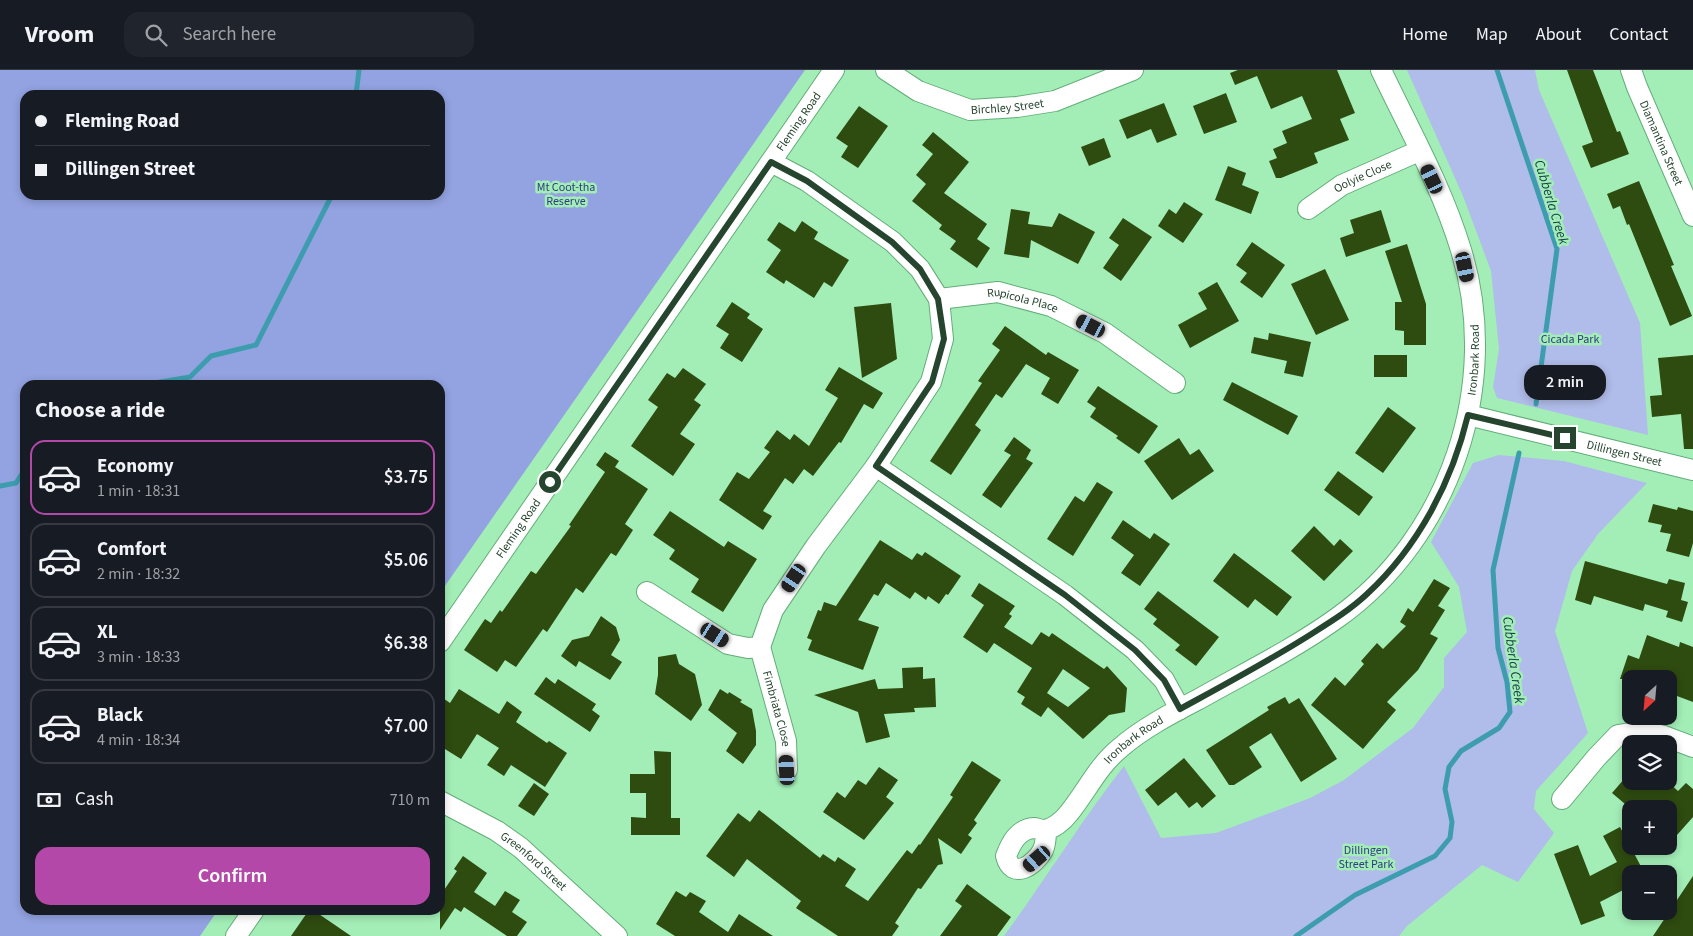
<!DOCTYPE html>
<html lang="en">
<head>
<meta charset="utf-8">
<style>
  :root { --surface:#171b24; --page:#20242c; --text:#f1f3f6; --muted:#9ea1a6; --line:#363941; --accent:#b448a8 }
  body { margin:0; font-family:"Source Sans 3",sans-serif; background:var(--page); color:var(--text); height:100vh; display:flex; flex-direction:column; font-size:19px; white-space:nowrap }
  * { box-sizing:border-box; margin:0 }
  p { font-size:16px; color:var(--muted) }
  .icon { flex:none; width:28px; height:28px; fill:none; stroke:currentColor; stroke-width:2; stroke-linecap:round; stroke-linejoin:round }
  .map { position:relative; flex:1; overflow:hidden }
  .sheet { position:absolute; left:20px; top:310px; width:425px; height:535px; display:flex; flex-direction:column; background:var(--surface); border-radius:15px; box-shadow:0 2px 8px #0003 }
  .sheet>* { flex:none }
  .top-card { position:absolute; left:20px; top:20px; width:425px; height:110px; border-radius:15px; box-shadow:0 2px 8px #0003; display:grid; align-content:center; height:110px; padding:0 15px; background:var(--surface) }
  .needle { width:32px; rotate:206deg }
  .controls { position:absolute; left:1622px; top:600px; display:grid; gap:10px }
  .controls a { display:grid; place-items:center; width:55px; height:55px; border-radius:10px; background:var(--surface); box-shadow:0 2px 8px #0003; font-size:25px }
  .end { position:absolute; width:22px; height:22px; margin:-11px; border:6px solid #26452f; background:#fff; box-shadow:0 0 0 2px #fff }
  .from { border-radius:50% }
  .bubble { position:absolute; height:35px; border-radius:15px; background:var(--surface); box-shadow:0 2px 8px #0003; font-size:16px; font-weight:600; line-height:35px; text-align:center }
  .car { position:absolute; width:15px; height:30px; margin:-15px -8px; border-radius:6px; box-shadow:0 0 4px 1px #0007; background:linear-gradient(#222 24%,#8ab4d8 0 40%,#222 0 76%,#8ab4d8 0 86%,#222 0) }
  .top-card b { display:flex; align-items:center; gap:18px; height:48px; font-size:19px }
  .top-card b+b { border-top:1px solid var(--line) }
  .top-card i { width:12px; height:12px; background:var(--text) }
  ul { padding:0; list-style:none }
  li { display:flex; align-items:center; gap:15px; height:75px; margin:0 10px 8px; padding:0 5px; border:2px solid var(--line); border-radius:15px }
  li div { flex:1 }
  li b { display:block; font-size:19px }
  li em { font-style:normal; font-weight:600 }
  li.active { border-color:var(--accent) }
  li>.icon { width:45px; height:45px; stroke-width:1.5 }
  h2 { padding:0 15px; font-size:22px; line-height:60px }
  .pay { display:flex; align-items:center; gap:12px; height:55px; padding:0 15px; font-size:19px }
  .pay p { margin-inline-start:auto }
  .button { display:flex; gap:10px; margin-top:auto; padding:10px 15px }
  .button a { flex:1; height:58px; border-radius:15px; background:var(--accent); color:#fff; font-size:20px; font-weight:600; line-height:58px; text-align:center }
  header { display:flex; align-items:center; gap:30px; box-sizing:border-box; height:70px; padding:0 25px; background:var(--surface); border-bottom:1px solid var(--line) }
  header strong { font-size:24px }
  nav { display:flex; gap:28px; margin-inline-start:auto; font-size:18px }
  .search { width:350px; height:45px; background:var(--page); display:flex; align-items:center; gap:12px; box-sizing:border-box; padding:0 18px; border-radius:15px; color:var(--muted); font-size:19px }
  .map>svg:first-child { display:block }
  .green { fill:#b0bce9 }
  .forest { fill:#93a3e1; fill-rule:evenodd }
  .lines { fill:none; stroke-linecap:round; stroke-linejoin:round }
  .stream { stroke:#3d9daf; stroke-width:5 }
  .building { fill:#2e4b10; fill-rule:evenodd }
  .minor-casing { stroke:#63ad79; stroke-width:22 }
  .minor { stroke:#fff; stroke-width:20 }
  .route { stroke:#26452f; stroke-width:6 }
  .labels { text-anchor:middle; stroke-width:5; stroke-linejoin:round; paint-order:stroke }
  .street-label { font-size:12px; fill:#26452f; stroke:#a3eeb7 }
  .park-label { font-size:12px; fill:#2f3b83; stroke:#a3eeb7 }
  .water-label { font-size:14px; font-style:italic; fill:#154048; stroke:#a3eeb7 }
</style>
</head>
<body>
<header>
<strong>Vroom</strong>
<div class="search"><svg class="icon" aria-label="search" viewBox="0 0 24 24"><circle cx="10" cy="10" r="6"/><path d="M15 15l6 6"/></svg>Search here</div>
<nav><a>Home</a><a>Map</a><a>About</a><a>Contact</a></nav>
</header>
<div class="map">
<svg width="1693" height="866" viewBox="0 0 1693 866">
  <rect width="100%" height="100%" fill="#a3eeb7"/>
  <g class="green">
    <path d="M1407,0H1535L1539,20L1640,253L1648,365L1497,328L1493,317L1499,279L1491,201L1463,126Z"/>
    <path d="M1499,385L1564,391L1647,413L1598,464L1572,501L1555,561L1588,663L1536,721L1534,739L1554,763L1518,812L1482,795L1407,856L1399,866H1004C1045,810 1081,751 1124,696L1161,768L1216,763L1310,728L1344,710L1413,658L1444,617V588L1467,562L1459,517L1431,472L1473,393Z"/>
  </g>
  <path class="forest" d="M0,0H805L440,523V315H25V840H218L200,866H0ZM25,25H440V125H25Z"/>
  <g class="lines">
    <g class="stream">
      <path d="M1497,0L1557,179L1536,334"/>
      <path d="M356,25L359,0"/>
      <path d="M143,315L190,307L211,286L256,275L332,125"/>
      <path d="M0,416L16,413L25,399"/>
      <path d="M1296,866L1355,825L1435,786L1450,768L1452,752L1445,719L1449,697L1461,681L1499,658L1510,642L1507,612L1498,578L1493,500L1519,383"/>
    </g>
  </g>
  <g class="building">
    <path d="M1238,0H1337L1355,43L1340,49L1349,70L1314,83L1318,93L1281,108H1276L1269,91L1277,88L1273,79L1287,73L1282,61L1312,49L1302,26L1271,39L1257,6L1235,15L1230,3Z"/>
    <path d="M1567,0H1593L1617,62L1620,61L1629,84L1591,98L1582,76L1593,72Z"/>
    <path d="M1226,23L1237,52L1204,64L1193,36Z"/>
    <path d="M1164,33L1177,65L1157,73L1151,59L1127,69L1119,50Z"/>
    <path d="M859,36L888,56L858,98L841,87L848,76L836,68Z"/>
    <path d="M933,62L969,92L944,123L987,154L977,169L990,178L977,198L950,179L956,171L939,159L942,155L912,131L926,114L916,105L933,84L922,75Z"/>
    <path d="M1104,68L1111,87L1089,96L1081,77Z"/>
    <path d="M1228,96L1246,103L1242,115L1259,122L1251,144L1215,130Z"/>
    <path d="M1639,111L1674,195L1671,196L1692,246L1670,256L1629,154L1627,155L1620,136L1613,139L1607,124Z"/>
    <path d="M1184,132L1203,144L1183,173L1158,156L1169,139L1176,144Z"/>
    <path d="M1011,139L1030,142L1028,154L1052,157L1059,143L1095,162L1078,194L1031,170L1029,188L1004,184Z"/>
    <path d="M1381,140L1391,172L1346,187L1340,168L1354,163L1350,150Z"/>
    <path d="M1123,148L1152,167L1121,211L1103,198L1119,175L1109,168Z"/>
    <path d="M802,151L818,162L814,169L849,190L832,217L824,212L814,228L786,210L784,214L766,202L781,180L767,170L779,152L795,162Z"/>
    <path d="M1252,172L1285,195L1262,228L1240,212L1247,203L1236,195Z"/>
    <path d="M1407,174L1426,234V275H1404V261L1395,260V232H1402L1385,181Z"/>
    <path d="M1325,199L1349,250L1316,265L1291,214Z"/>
    <path d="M1217,212L1239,251L1190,278L1178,255L1207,239L1198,223Z"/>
    <path d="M732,232L750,244L747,248L763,259L742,292L720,278L729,264L716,256Z"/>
    <path d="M891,233L897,289L862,308L854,237Z"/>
    <path d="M1005,256L1046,285L1048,282L1079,300L1058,334L1041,324L1050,308L1026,294L1002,328L996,324L975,355L981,360L951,405L930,391L982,313L978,311L1000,280L992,274Z"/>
    <path d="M1269,263L1311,272L1303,307L1284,303L1287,291L1251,283L1254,267L1268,270Z"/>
    <rect x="1374" y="285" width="33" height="22"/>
    <path d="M1693,285V379H1684L1681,344L1652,347L1650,326L1662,325L1658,288Z"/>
    <path d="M839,297L883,323L873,339L864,334L841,373L839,372L813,406L804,399L793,414L785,408L763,441L772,446L763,460L719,430L737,402L749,409L770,382L764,378L777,360L790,370L794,364L809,376L838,328L825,320Z"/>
    <path d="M683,298L706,314L694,330L701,335L680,364L695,374L673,406L631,376L658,337L648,330L667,303L675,308Z"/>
    <path d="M1232,312L1298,346L1288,365L1223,330Z"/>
    <path d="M1098,316L1158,356L1139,384L1116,368L1118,366L1090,347L1096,338L1087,332Z"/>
    <path d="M1388,337L1416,358L1383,403L1355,383Z"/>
    <path d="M1014,367L1031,380L1026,389L1033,393L1001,438L982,425L1011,385L1004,381Z"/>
    <path d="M1179,368L1190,385L1199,379L1214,401L1172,430L1144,391Z"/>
    <path d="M605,382L619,391L615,397L648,419L625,454L633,460L616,486L611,483L583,523L576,518L547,562L543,559L516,597L505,590L497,602L464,580L485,549L491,553L500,540L502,542L531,501L536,504L571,456L569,455L605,402L596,395Z"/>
    <path d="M1338,401L1373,427L1359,446L1324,420Z"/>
    <path d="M1097,412L1113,422L1073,486L1047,469L1075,426L1084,432Z"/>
    <path d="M1653,434L1677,440L1678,437L1693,441V473L1689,487L1666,481L1671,464L1660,462L1662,455L1648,452Z"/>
    <path d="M670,441L724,477L728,471L757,489L723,542L691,522L699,509L669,489L675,480L653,465Z"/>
    <path d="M1123,450L1150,469L1154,463L1170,474L1140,516L1121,503L1134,485L1111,468Z"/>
    <path d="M1314,456L1334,476L1340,469L1353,481L1324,511L1291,481Z"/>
    <path d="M880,470L912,490L917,483L922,486L925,482L961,506L948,525L946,524L939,534L928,526L926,530L915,522L910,529L886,513L878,526L874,524L858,550L879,557L863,600L808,580L812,570L807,568L818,540L821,541L824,532L836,536Z"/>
    <path d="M1234,483L1292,527L1277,546L1255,529L1248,538L1213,511Z"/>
    <path d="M1585,491L1667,514L1669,509L1685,513L1681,530L1688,532L1682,552L1666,547L1668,541L1645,534L1643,541L1594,526L1591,535L1575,530Z"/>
    <path d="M1434,509L1450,518L1438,536L1445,540L1430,564L1438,568L1418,600L1387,632L1396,640L1363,679L1311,635L1335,607L1345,616L1364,594L1361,591L1377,573L1383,579L1406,556L1400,552L1408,538L1413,542Z"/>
    <path d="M979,513L1015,536L1009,544L1012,546L1004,557L1032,575L1041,562L1049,567L1052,563L1104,599L1107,596L1127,618L1125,642L1109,645L1083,669L1048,637L1041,647L1021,634L1025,627L1017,622L1032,598L994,573L987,583L963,567L984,535L971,526ZM1063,599L1090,618L1068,637L1047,623Z"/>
    <path d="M1158,521L1219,567L1196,596L1175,580L1180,575L1153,554L1157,549L1144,539Z"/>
    <path d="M601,546L616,557L620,570L611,585L622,592L610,610L579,591L576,597L561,586L572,570L589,566Z"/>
    <path d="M1647,565L1679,577L1680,572L1693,577V632L1669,623V609H1620L1628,585L1639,589Z"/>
    <path d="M676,584L679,594L695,604L702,635L691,651L655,624L658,605V587Z"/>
    <path d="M923,597V609L935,608L936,637L914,638L915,642L884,644L890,667L866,673L858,642L814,625L875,609L878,619L903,618L902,598Z"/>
    <path d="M546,607L555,614L558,609L596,634L592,640L600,646L590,662L534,624Z"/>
    <path d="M459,619L499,644L507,631L522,642L516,652L547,673L549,671L567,683L545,717L511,695L504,706L487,695L499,678L477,664L461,689L440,676V626L450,633Z"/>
    <path d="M720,619L728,624L729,622L742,630L740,632L752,639L756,661V675L743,694L726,681L737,663L708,640Z"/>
    <path d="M1285,627L1289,634L1299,628L1337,689L1301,712L1271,663L1249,677L1262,697L1234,715H1229L1206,680L1269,640L1267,637Z"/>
    <path d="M654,681L671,682V748H680V765H631V747L646,748V723H630V704H655Z"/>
    <path d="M1184,688L1216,726L1202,738L1197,732L1189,738L1176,722L1158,736L1145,720Z"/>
    <path d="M972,691L1001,710L974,750L977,753L968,765L972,768L961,784L938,768L943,794L938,795L921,819L918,818L895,853L899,856L892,866H838L796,838L801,831L747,789L734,807L706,786L738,743L750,752L759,740L820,788L823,784L835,792L838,787L856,799L845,816L868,831L907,780L912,784L919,774L920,775L953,727L950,725Z"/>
    <path d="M879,697L898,710L886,727L894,733L864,770L823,742L837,722L845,728L858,710L866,715Z"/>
    <path d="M1631,701V711H1667L1678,721L1686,713L1693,719V747L1669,774V739H1631L1612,723Z"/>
    <path d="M534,713L549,724L534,746L518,736Z"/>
    <path d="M1620,757L1645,804H1631V816L1600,832L1605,846L1581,855L1554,784L1578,775L1590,806L1617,792L1603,766Z"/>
    <path d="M463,786L487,803L474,822L495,836L505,821L520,830L512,842L527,852L517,866H507L464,837L461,842L455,838L440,860V826L457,801L454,799Z"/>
    <path d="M1693,806V866H1653Z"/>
    <path d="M967,814L1011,847L997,866H940L962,836L955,831Z"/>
    <path d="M676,821L686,827L690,822L706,831L699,842L728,862L739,844L773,866H675L656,854Z"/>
    <path d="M309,840H313L351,866H291Z"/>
  </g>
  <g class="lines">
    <g class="minor-casing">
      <g id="minor">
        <path id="s1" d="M886,0L918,21L970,40L1017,37L1055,31L1133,0"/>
        <path id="s2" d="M1631,0L1637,17L1693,146"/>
        <path id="s3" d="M1308,139L1342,115L1419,81"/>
        <path id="s4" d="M939,229L998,222L1051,236L1105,263L1175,313"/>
        <path id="s5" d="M1468,345L1693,400"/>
        <path d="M876,396L1065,525L1135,580L1164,610L1180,639"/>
        <path d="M647,522L728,574L748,578L760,577L773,540L816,476L876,396L931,312L943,269L939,229L920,199L893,172L807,111L771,92"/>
        <path id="s6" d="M440,572L834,0"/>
        <path id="s7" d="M760,577L786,671L787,700"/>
        <path d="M1562,729L1596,688L1618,665L1642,661L1664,666L1693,677"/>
        <path id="s8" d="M440,731L497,761L521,778L617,866"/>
        <path id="s9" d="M1046,760C1046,767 1046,773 1043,780C1035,795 1012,811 1006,786C1011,773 1018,759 1034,758C1037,758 1040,760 1044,760C1053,759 1063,751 1069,743C1087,721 1097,697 1120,678C1143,658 1172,643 1199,629C1245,603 1294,579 1337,548C1451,467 1502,313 1461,180C1442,117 1409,59 1381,0"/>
        <path d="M236,866L254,840"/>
      </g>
    </g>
    <use href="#minor" class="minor"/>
  </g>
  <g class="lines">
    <path class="route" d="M550,412L771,92L807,111L892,172L920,199L938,229L944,269L932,312L876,396L1065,525L1135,580L1164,610L1180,639C1222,616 1265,593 1305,568C1327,554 1349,541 1367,524C1418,477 1452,412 1468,345L1565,368"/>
  </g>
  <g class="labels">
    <g class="street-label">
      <text dy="4" stroke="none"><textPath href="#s1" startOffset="131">Birchley Street</textPath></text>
      <text dy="4" stroke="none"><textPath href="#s6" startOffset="632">Fleming Road</textPath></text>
      <text dy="4" stroke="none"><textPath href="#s2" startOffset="79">Diamantina Street</textPath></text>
      <text dy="4" stroke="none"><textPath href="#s3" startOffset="64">Oolyie Close</textPath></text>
      <text dy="4" stroke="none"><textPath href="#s4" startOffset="85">Rupicola Place</textPath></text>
      <text dy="4" stroke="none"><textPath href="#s9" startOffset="794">Ironbark Road</textPath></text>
      <text dy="4" stroke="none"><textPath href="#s5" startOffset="161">Dillingen Street</textPath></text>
      <text dy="4" stroke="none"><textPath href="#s6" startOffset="138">Fleming Road</textPath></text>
      <text dy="4" stroke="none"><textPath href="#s7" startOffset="64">Fimbriata Close</textPath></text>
      <text dy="4" stroke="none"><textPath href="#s9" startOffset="254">Ironbark Road</textPath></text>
      <text dy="4" stroke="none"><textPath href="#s8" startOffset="112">Greenford Street</textPath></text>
    </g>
    <g class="park-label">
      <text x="566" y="121">Mt Coot-tha<tspan x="566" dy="14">Reserve</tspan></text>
      <text x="1570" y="273">Cicada Park</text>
      <text x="1366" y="784">Dillingen<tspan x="1366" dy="14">Street Park</tspan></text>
    </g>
    <g class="water-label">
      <text transform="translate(1552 132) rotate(73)" y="5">Cubberla Creek</text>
      <text transform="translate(1514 590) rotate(82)" y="5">Cubberla Creek</text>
    </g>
  </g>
</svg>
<div class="controls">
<a><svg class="needle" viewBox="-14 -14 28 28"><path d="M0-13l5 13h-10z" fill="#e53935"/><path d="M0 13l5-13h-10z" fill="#9ea1a6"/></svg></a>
<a><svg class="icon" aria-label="layers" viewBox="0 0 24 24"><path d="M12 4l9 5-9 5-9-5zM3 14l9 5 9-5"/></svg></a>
<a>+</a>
<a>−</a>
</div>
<i class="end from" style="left:550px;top:412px"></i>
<i class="end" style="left:1565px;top:368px"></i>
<div class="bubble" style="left:1524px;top:295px;width:82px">2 min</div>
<i class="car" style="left:1432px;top:109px;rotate:335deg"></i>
<i class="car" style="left:1465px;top:197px;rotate:168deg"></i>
<i class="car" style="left:1091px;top:256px;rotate:297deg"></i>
<i class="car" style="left:794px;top:508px;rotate:214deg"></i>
<i class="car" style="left:715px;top:565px;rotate:123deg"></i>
<i class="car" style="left:787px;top:700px;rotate:357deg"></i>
<i class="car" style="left:1037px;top:789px;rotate:229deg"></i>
<div class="top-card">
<b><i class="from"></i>Fleming Road</b>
<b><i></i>Dillingen Street</b>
</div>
<section class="sheet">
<h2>Choose a ride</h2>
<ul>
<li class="active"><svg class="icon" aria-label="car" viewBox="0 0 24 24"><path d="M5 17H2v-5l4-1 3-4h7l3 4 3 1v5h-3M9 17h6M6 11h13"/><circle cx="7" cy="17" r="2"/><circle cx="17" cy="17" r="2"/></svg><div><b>Economy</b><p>1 min · 18:31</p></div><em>$3.75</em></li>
<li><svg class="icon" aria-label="car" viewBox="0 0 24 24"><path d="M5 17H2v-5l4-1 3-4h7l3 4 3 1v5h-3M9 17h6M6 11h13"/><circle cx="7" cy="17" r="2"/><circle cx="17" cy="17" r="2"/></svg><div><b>Comfort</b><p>2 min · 18:32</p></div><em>$5.06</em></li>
<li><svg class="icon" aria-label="car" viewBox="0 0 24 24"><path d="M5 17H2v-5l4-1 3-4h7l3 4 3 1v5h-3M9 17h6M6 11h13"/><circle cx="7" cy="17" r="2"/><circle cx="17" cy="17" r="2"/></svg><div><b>XL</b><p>3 min · 18:33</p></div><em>$6.38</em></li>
<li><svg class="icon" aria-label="car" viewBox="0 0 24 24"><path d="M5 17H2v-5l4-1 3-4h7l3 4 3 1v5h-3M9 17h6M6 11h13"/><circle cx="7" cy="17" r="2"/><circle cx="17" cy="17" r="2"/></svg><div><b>Black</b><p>4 min · 18:34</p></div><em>$7.00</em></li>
</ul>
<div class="pay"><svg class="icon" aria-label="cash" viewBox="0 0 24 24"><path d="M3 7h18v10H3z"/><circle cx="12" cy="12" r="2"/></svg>Cash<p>710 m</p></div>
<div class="button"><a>Confirm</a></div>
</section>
</div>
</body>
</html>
